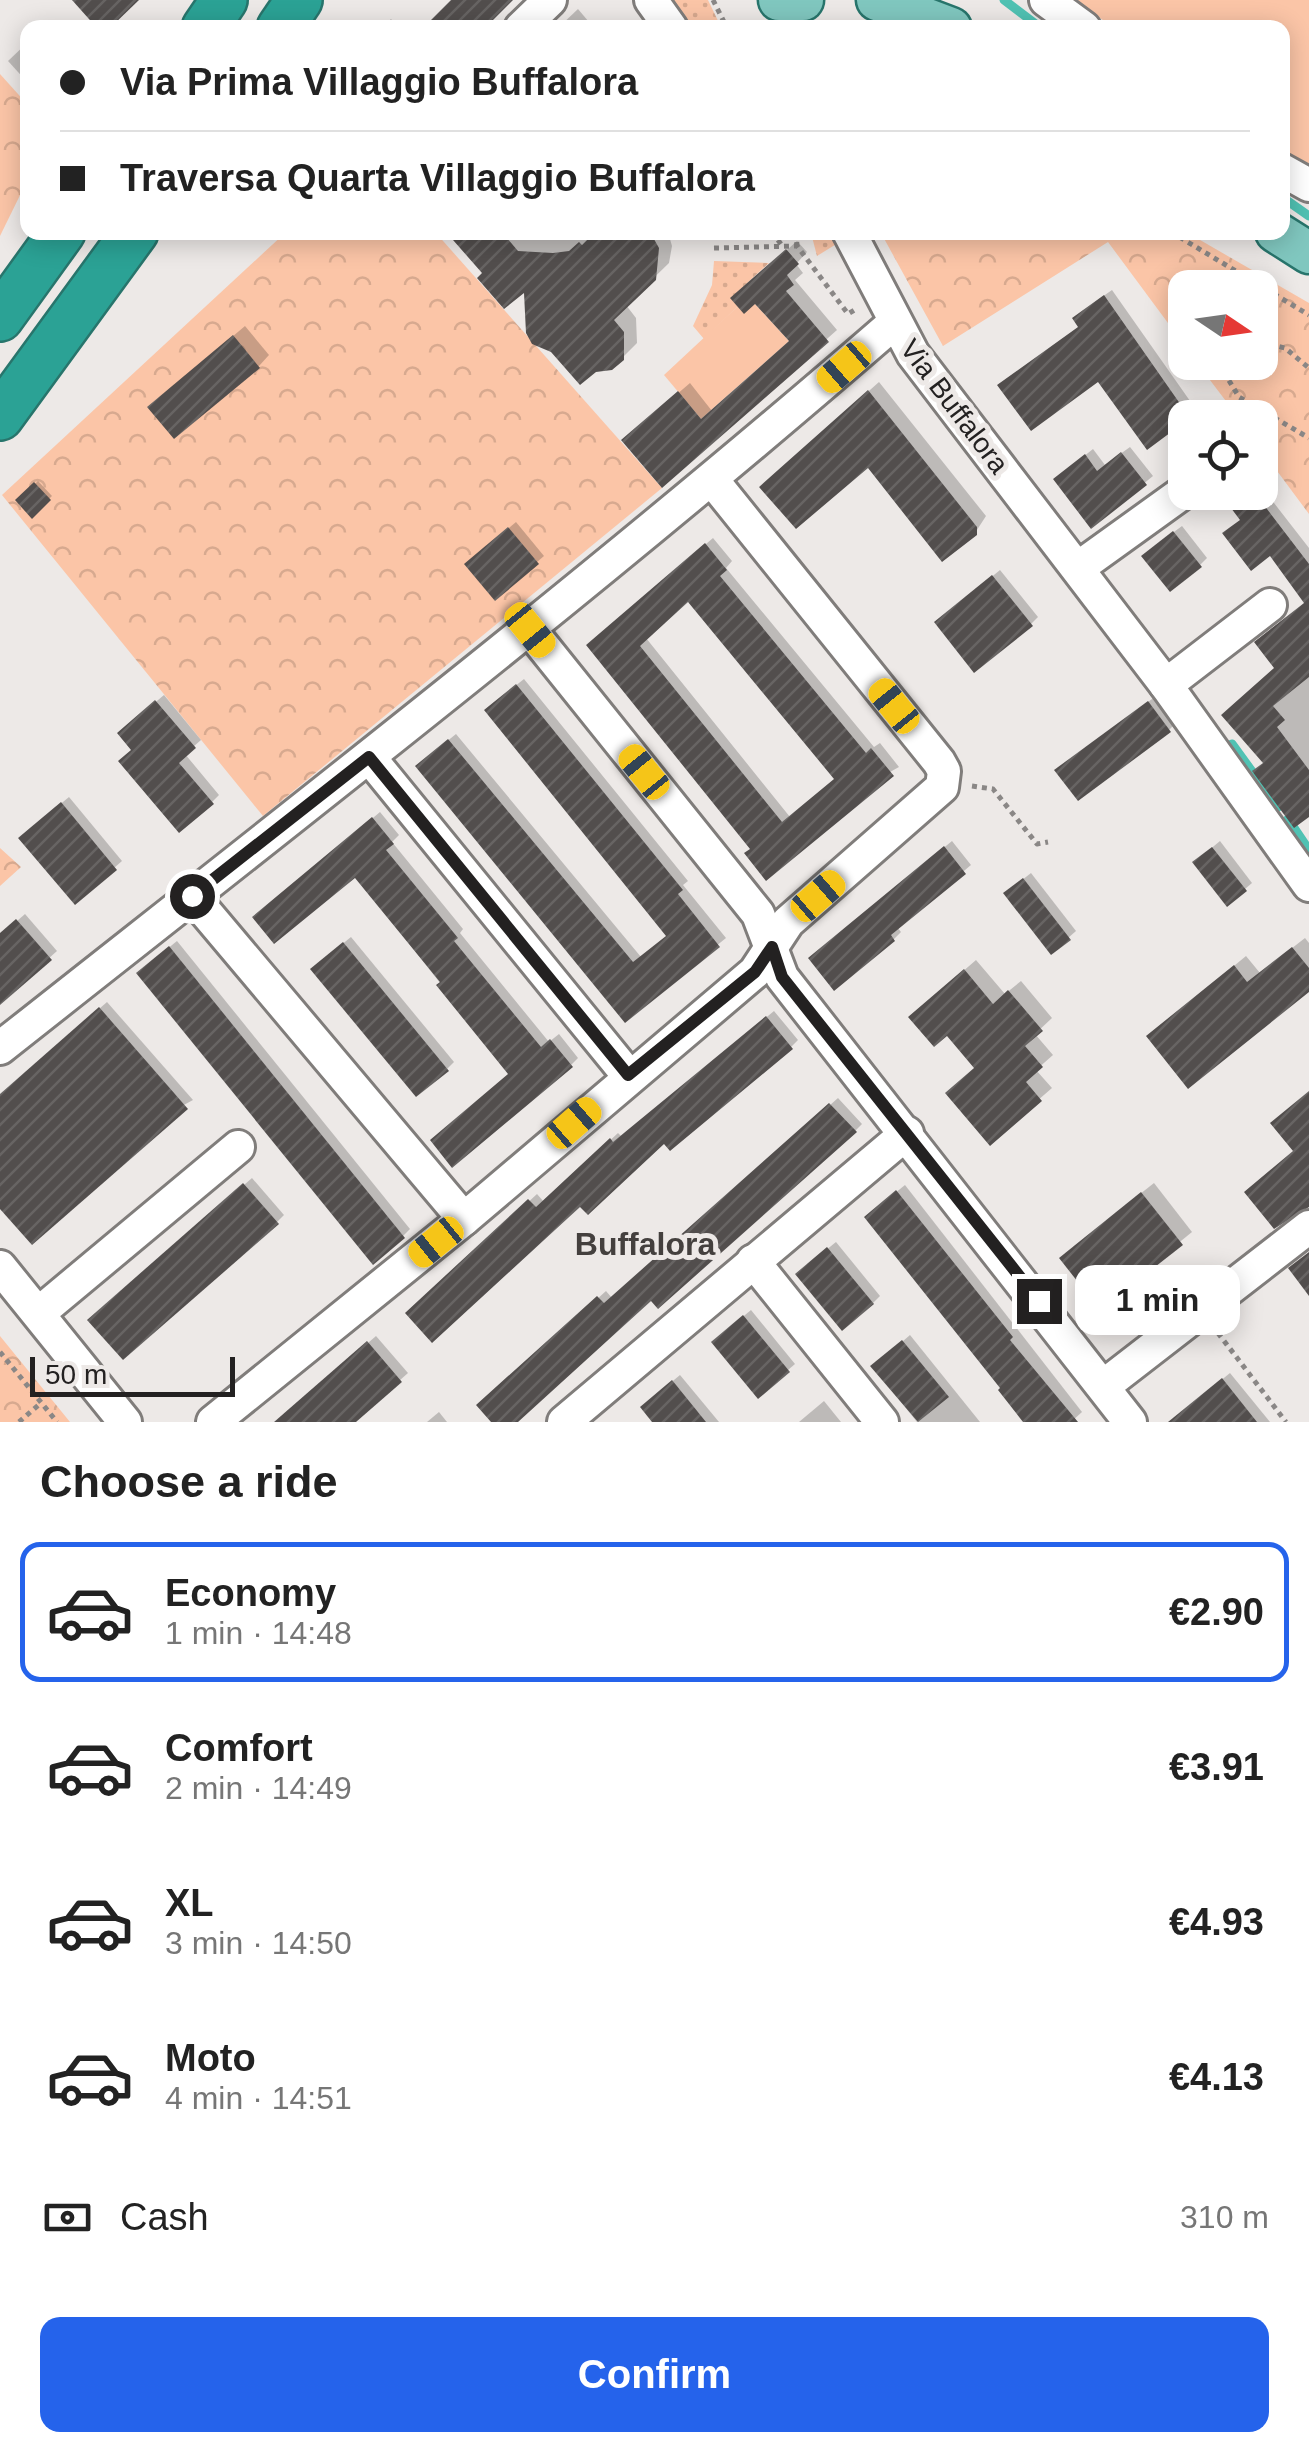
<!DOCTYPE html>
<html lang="en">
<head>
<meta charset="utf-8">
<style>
  :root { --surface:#fff; --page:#f6f6f6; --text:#222; --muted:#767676; --line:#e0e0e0; --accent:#2563eb }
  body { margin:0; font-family:Helvetica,sans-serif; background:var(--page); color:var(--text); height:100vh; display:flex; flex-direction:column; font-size:38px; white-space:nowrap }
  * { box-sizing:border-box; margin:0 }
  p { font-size:32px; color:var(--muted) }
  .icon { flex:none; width:55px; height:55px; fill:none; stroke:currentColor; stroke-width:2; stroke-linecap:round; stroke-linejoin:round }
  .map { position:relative; height:1422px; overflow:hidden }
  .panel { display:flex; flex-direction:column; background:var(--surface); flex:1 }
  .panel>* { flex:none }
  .guide { position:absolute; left:20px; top:20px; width:1270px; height:220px; border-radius:20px; box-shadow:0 5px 25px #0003; display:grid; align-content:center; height:220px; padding:0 40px; background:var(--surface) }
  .needle { width:65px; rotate:103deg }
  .fabs { position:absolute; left:1168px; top:270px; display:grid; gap:20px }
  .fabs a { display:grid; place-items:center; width:110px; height:110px; border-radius:20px; background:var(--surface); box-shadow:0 5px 25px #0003; font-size:50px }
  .scale { position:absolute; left:30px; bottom:25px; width:205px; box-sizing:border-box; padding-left:10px; border:5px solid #232121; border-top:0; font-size:28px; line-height:35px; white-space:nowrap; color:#232121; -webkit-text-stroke:8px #ede9e7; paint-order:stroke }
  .end { position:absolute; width:45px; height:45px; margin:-22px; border:12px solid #232121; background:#fff; box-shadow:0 0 0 5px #fff }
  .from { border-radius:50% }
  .bubble { position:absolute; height:70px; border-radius:20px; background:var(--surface); box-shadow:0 5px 25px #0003; font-size:32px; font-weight:800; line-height:70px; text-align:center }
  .car { position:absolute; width:30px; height:60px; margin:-30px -15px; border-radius:12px; box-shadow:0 0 8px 2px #0007; background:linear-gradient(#f5c518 24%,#345 0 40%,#f5c518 0 76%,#345 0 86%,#f5c518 0) }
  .guide b { display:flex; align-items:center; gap:35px; height:95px; font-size:38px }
  .guide b+b { border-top:2px solid var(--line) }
  .guide i { width:25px; height:25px; background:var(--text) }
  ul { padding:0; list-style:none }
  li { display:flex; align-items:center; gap:30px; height:140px; margin:0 20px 15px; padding:0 20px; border:5px solid transparent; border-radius:20px }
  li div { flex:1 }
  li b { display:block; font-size:38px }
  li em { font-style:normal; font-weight:800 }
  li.active { border-color:var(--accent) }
  li>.icon { width:90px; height:90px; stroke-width:1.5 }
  h2 { padding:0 40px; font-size:45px; line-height:120px }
  .pay { display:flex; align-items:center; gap:25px; height:110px; padding:0 40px; font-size:38px }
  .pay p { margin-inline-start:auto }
  .button { display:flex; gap:20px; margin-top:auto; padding:20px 40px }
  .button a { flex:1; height:115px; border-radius:20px; background:var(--accent); color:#fff; font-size:40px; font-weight:800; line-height:115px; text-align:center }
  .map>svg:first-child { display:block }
  .grass { fill:url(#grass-dots) }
  .park { fill:url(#park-crowns) }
  .pitch { fill:#fbc5a7 }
  .shadow { fill:#0003; fill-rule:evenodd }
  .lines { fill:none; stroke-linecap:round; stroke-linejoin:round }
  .stream { stroke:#50c2b3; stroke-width:9 }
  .building { fill:url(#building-hatch); fill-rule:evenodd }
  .minor-casing { stroke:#807d7b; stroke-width:38 }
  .major-casing { stroke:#28756c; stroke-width:45 }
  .highway-casing { stroke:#28756c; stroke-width:50 }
  .path { stroke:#8a8786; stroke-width:5; stroke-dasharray:5 5; stroke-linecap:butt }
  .minor { stroke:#fff; stroke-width:32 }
  .major { stroke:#80c7bf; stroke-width:40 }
  .highway { stroke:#2ba295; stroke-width:45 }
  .route { stroke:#232121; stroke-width:12 }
  .labels { text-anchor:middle; stroke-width:10; stroke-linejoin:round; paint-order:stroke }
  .street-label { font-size:28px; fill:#232121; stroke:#ede9e7 }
  .quarter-label { font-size:32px; font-weight:bold; fill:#44403e; stroke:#ede9e7 }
</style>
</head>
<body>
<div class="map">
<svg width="1309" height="1422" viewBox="0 0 1309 1422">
  <defs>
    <pattern id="grass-dots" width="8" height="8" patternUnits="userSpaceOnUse" patternTransform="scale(2.5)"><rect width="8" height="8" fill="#fbc5a7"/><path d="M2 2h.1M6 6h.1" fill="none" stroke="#d7a98f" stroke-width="1.8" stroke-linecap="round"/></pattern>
    <pattern id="park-crowns" width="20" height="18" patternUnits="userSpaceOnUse" patternTransform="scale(2.5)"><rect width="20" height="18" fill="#fbc5a7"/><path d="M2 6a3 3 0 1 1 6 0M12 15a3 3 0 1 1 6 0" fill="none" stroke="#d7a98f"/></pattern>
    <pattern id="building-hatch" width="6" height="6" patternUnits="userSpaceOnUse" patternTransform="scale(2.5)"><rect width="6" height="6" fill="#524e4d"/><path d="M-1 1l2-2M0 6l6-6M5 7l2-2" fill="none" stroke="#676463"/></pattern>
  </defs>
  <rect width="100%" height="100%" fill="#ede9e7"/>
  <g class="grass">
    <path d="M669,0H708L721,27H690Z"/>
    <path d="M811,233H832L838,243L817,256Z"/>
    <path d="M714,261L769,263L731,298L738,306L704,339L693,326L712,285Z"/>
  </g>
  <g class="park">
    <path d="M0,74L27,104V181L0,236Z"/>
    <path d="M286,232L436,233L662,488L263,816L2,495Z"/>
    <path d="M881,233H1188L1309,303V514L1260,448V418L1238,417L1197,363L1260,362V288H1185V346L1108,242L943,346Z"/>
    <path d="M0,848L21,867L0,886Z"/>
    <path d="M0,1336L70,1422H0Z"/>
  </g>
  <g class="pitch">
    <path d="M1074,0H1309V169L1283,149L1282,28L1113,27Z"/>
    <path d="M755,304L789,341L701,419L664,375L738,306Z"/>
  </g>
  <g class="shadow">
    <path d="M578,9L594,28H558Z"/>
    <path d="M391,19L399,28H381Z"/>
    <path d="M28,42V83L8,61Z"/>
    <path d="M449,232H527L532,239L668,232L672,246L669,263L626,305L636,318L637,343L622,358L595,369L526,288L485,273Z"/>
    <path d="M797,241L807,252L796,264L803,273L795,280L837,330L662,485L634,431L690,383L712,411L792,340L744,288Z"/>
    <path d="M1112,290L1202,418H1185V443L1080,326L1082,311Z"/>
    <path d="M245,326L269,355L259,366L162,396Z"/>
    <path d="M879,382L986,516L975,533L868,464L772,477Z"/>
    <path d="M1130,447L1153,476L1092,526L1063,473L1093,449L1105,465Z"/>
    <path d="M38,481L52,496L32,515L18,500Z"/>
    <path d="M1260,485L1309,548V814L1266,762L1277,668L1307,602L1222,492H1260Z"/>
    <path d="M516,522L544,556L537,562L474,557Z"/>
    <path d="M1182,526L1207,558L1200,565L1151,549Z"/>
    <path d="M713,538L732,561L726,568L874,747L880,743L899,767L753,848L596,638ZM688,599L837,779L790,817L646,638Z"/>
    <path d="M1000,570L1038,617L1031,624L944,616Z"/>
    <path d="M524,679L688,881L683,885L726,938L625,1020L425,759L456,734L641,957L669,935L494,703Z"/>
    <path d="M164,695L201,740L185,754L219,795L212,802L134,750L127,726Z"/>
    <path d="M1156,696L1176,723L1169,730L1065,764Z"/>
    <path d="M69,797L122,861L75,902L28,831Z"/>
    <path d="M380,812L399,835L392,842L463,929L460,933L549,1042L559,1034L578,1058L571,1065L511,1073L355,875L263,910Z"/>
    <path d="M952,841L971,865L897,927L901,932L894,939L818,951Z"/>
    <path d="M1220,841L1252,883L1245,889L1202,856Z"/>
    <path d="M1031,873L1076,931L1052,952L1013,887Z"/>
    <path d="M25,914L57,951L0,1002V936Z"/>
    <path d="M351,937L454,1062L447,1069L320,962Z"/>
    <path d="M1305,938L1309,943V989L1149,1036L1246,956L1260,973Z"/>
    <path d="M177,941L410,1229L403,1236L146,966Z"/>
    <path d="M976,960L1005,994L1021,981L1052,1018L1035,1034L1053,1055L1036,1070L1052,1088L990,1142L976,1067L923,1006Z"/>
    <path d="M107,1002L193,1100L0,1205V1096Z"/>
    <path d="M774,1011L798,1040L791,1047L580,1203L408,1313L537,1194L544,1202L618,1133L622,1137Z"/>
    <path d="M838,1098L862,1124L855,1131L651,1298L514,1422H495L486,1399L606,1291L612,1298Z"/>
    <path d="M252,1178L284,1215L277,1222L98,1313Z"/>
    <path d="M1154,1183L1192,1232L1100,1307L1073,1247Z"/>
    <path d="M905,1185L1082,1412L1071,1422H1027L874,1210Z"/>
    <path d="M836,1242L880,1296L873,1303L805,1267Z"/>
    <path d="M751,1310L795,1364L788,1370L721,1335Z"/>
    <path d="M910,1335L980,1422H917L873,1367Z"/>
    <path d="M376,1336L408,1373L353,1422H277Z"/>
    <path d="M1230,1373L1270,1422H1195L1192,1404Z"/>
    <path d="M680,1375L719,1422H655L650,1400Z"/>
    <path d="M824,1401L841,1422H799Z"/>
    <path d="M439,1412L447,1422H427Z"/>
  </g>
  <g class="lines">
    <g class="stream">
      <path d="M1004,0L1041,28"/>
      <path d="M1282,197L1309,216"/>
      <path d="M1232,744L1278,807"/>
      <path d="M1288,819L1309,850"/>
    </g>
  </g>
  <g class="building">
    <path d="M72,0H139L110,28H97Z"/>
    <path d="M451,0H513L485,28H423Z"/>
    <path d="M446,232H502L518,251L553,253L569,251L579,242L582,245L595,232H650L659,248L656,280L614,320L624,332V360L612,370L596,372L580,385L551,352L532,344L526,333L524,293L504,309L477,278L482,273Z"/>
    <path d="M786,249L799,264L787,275L794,285L786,291L829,342L662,488L621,440L678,391L701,419L789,341L755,304L744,314L730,298Z"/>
    <path d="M1104,295L1190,418L1147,450L1098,382L1031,431L997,385L1078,327L1072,318Z"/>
    <path d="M233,335L260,368L174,439L147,407Z"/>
    <path d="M868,390L977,527V535L942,562L868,468L796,529L759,487Z"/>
    <path d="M1121,452L1147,485L1091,529L1053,479L1085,454L1097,471Z"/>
    <path d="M34,482L51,500L32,519L15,500Z"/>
    <path d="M1219,492H1254L1309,564V677L1273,706L1285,720L1277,727L1309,770V817L1294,828L1252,771L1263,763L1221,715L1274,668L1254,642L1304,603L1270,556L1251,571L1222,533L1240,520Z"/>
    <path d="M508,527L539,564L495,601L464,564Z"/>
    <path d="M1173,531L1202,567L1170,592L1141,556Z"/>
    <path d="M705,543L727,570L720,576L866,753L871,748L894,776L766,881L744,853L750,849L586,645ZM688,602L834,779L782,822L640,646Z"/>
    <path d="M992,575L1033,626L974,673L934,622Z"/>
    <path d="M516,684L683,890L678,894L720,947L625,1023L415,766L448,739L633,962L666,936L484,710Z"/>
    <path d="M155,700L196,748L179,763L214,804L179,833L118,761L131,750L117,733Z"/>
    <path d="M1148,701L1171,732L1078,801L1054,770Z"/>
    <path d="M61,802L117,870L75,905L18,838Z"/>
    <path d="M372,817L394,844L386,850L458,938L454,941L541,1047L550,1039L573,1067L452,1168L430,1140L508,1074L436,985L440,982L355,878L274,944L252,917Z"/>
    <path d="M944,846L966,874L891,935L895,941L834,991L808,958Z"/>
    <path d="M1212,847L1247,891L1227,907L1192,862Z"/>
    <path d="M1023,878L1071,940L1051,955L1003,893Z"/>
    <path d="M16,919L52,960L0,1005V933Z"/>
    <path d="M343,942L449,1071L416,1097L310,969Z"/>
    <path d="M169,946L405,1238L373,1265L136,973Z"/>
    <path d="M1292,947L1309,968V992L1188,1089L1146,1036L1234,965L1247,982Z"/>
    <path d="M964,969L993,1004L1008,990L1043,1031L1025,1046L1043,1067L1026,1082L1042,1101L990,1146L945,1093L974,1068L947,1036L934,1047L908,1017Z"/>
    <path d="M99,1007L188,1109L32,1245L0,1209V1094Z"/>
    <path d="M766,1016L793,1049L670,1151L664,1144L588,1215L580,1207L432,1343L405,1313L528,1199L536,1207L610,1138L613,1142Z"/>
    <path d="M1309,1091V1207L1274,1229L1244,1192L1293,1151L1270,1123Z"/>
    <path d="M829,1103L857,1132L658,1309L651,1301L518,1422H491L476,1405L597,1296L604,1303Z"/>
    <path d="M243,1183L279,1224L123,1360L87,1320Z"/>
    <path d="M896,1190L1013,1337L1010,1340L1078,1422H1023L998,1390L1000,1388L864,1217Z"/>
    <path d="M1141,1192L1183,1245L1100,1310L1059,1258Z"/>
    <path d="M827,1247L874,1304L842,1331L795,1274Z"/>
    <path d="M1309,1252V1296L1288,1268Z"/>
    <path d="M743,1315L790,1372L758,1399L711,1342Z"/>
    <path d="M902,1340L949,1397L918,1422L870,1366Z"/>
    <path d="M367,1341L402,1382L356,1422H274Z"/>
    <path d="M1222,1378L1257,1422H1168Z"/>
    <path d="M672,1380L706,1422H652L640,1407Z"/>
  </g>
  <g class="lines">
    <g class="minor-casing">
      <g id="minor">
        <path d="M651,0L671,28"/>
        <path d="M1046,0L1084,28"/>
        <path d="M521,28L550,0"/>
        <path d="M1282,170L1309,185"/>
        <path d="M849,232L913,354L1166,685L1309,885"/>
        <path d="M1078,568L1185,491"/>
        <path d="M530,630L758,914L782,977L1130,1422"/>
        <path d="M1166,685L1270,605"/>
        <path d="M369,757L628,1075"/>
        <path d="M192,896L464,1219"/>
        <path d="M0,1048C301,810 604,575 894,323"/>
        <path d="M753,1261L882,1422"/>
        <path d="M0,1267L125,1422"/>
        <path d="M39,1313L238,1147"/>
        <path d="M1105,1385L1309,1227"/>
        <path d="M213,1422L464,1219L755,972L788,922L942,787L944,771L939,762L713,481"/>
        <path d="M564,1422L907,1133"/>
      </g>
    </g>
    <g class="major-casing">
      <g id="major">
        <path d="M779,0H803"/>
        <path d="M877,0L951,28"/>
        <path d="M1276,232L1309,253"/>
      </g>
    </g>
    <g class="highway-casing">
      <g id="highway">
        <path d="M205,28L224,0"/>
        <path d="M280,28L299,0"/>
        <path d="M0,318L62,232"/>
        <path d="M0,417L135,232"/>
      </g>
    </g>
    <g class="path">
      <path d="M713,0L727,28"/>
      <path d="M611,28H613"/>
      <path d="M772,232L783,247"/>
      <path d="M796,232L797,246"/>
      <path d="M1171,232L1309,315"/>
      <path d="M714,248L797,246L848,314L856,309"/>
      <path d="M1260,342L1285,348L1309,368"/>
      <path d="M1228,362L1225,374L1239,397L1309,438"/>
      <path d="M972,786L993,789L1037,844L1048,842"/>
      <path d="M1218,1333L1286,1422"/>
      <path d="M0,1352L57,1422"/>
      <path d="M19,1422L41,1403"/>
    </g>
    <use href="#minor" class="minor"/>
    <use href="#major" class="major"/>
    <use href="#highway" class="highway"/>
  </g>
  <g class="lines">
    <path class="route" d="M192,896L369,757L628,1075L755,972L772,947L782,977L1039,1301"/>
  </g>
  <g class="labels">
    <g class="street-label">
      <text transform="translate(955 406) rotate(53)" y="10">Via Buffalora</text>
    </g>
    <g class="quarter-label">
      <text x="645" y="1255">Buffalora</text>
    </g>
  </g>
</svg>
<div class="fabs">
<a><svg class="needle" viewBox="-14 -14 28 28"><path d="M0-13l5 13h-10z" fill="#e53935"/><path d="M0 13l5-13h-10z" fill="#767676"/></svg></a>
<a><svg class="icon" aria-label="locate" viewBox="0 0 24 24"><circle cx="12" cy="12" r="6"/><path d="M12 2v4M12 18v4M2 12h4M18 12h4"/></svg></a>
</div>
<div class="scale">50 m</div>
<i class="end from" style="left:192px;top:896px"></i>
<i class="end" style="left:1039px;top:1301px"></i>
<div class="bubble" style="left:1075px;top:1265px;width:165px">1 min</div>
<i class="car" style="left:844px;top:367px;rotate:229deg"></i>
<i class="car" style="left:530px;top:630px;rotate:141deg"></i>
<i class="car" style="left:894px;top:706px;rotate:321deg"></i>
<i class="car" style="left:644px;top:772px;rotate:321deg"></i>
<i class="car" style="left:818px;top:896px;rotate:49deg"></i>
<i class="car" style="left:574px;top:1123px;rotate:49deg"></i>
<i class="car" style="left:436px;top:1242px;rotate:231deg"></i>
<div class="guide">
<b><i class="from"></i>Via Prima Villaggio Buffalora</b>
<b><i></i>Traversa Quarta Villaggio Buffalora</b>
</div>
</div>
<section class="panel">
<h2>Choose a ride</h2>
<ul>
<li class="active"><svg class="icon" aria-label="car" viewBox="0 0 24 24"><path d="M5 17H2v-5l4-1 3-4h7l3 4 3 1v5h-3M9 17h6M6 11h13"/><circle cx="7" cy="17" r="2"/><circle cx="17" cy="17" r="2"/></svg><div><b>Economy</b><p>1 min · 14:48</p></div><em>€2.90</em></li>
<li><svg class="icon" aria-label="car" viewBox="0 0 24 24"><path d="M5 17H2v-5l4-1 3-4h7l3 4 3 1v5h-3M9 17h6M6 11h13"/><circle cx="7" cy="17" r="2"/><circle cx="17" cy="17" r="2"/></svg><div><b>Comfort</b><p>2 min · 14:49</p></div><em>€3.91</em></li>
<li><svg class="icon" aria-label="car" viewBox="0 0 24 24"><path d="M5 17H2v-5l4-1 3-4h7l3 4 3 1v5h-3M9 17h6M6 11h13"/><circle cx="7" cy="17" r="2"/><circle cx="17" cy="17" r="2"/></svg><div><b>XL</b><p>3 min · 14:50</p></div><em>€4.93</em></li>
<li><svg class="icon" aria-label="car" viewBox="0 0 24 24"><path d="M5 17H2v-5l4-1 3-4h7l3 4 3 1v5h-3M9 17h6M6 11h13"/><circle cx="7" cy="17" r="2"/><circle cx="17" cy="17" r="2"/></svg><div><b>Moto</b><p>4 min · 14:51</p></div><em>€4.13</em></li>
</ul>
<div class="pay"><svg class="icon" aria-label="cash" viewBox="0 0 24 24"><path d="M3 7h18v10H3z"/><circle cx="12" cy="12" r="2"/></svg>Cash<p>310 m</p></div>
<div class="button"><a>Confirm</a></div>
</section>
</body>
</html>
